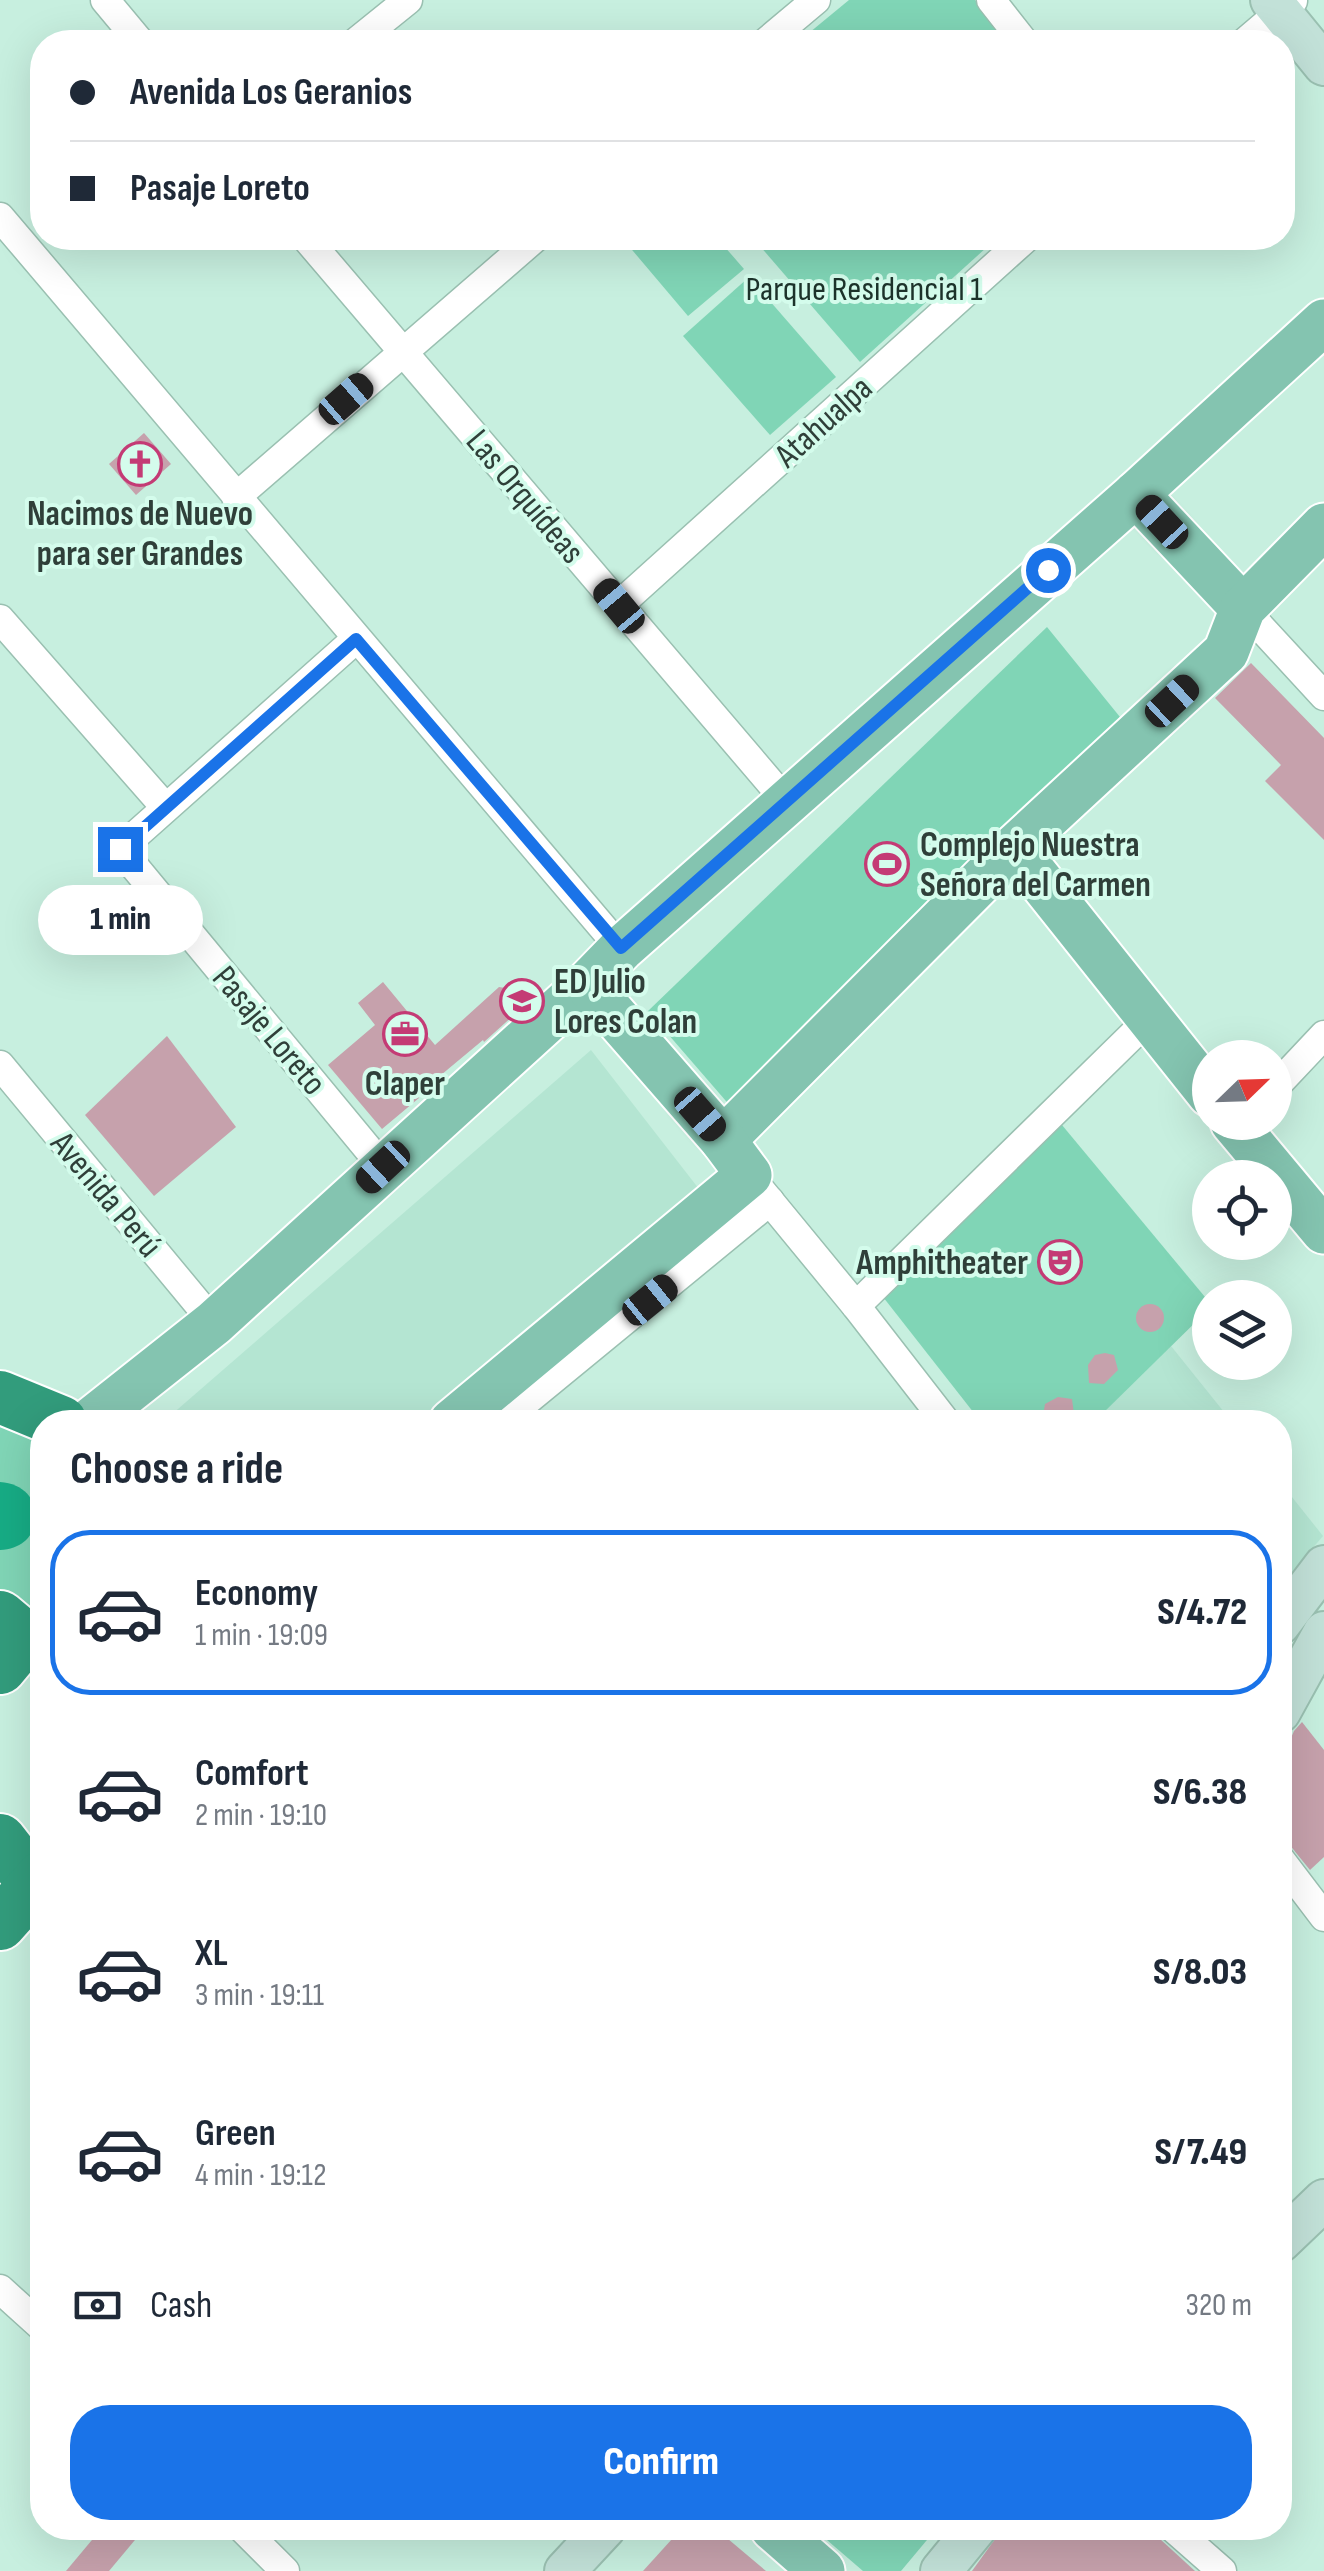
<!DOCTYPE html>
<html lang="en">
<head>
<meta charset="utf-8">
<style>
  :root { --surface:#fff; --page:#f2f2f3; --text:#1f2937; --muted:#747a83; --line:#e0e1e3; --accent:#1a73e8 }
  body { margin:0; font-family:"Sofia Sans Condensed",sans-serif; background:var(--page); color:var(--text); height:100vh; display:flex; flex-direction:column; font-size:38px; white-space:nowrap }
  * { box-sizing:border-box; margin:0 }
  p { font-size:32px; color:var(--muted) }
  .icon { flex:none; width:55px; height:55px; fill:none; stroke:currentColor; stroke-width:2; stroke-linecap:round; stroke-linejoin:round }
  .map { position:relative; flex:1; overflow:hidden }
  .panel { position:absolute; left:30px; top:1410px; width:1262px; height:1130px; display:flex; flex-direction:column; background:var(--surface); border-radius:40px; box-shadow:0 10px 40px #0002 }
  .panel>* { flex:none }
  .hud { position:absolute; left:30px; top:30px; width:1265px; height:220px; border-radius:40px; box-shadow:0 10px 40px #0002; display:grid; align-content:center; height:220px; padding:0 40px; background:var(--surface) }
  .needle { width:65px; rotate:67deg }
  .buttons { position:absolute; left:1192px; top:1040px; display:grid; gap:20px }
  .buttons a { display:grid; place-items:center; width:100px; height:100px; border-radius:50%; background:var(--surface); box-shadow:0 10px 40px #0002; font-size:50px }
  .end { position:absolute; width:45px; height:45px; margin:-22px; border:12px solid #1a73e8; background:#fff; box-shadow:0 0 0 5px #fff }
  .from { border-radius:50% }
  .bubble { position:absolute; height:70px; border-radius:35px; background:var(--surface); box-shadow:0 10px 40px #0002; font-size:32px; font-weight:800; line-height:70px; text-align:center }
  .car { position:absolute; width:30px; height:60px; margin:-30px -15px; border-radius:12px; box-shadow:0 0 8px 2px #0007; background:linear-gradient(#222 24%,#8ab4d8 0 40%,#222 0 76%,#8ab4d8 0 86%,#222 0) }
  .hud b { display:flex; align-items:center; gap:35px; height:95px; font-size:38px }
  .hud b+b { border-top:2px solid var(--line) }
  .hud i { width:25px; height:25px; background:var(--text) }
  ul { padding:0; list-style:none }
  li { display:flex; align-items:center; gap:30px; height:165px; margin:0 20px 15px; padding:0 20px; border:5px solid transparent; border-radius:40px }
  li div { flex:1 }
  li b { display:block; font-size:38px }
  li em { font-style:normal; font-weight:800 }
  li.active { border-color:var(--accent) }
  li>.icon { width:90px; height:90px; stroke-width:1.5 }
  h2 { padding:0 40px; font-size:45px; line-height:120px }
  .pay { display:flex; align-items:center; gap:25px; height:110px; padding:0 40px; font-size:38px }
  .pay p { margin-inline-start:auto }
  .button { display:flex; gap:20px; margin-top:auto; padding:20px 40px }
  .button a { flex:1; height:115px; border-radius:40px; background:var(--accent); color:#fff; font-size:40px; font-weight:800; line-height:115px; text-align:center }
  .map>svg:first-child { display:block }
  .built { fill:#b4e5d2 }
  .green { fill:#80d5b6 }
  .water { fill:#17ac85 }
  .building { fill:#c6a1ac }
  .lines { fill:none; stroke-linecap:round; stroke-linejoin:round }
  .street-casing { stroke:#9ac0b1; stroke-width:31 }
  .secondary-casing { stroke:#9ac0b1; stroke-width:44 }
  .primary-casing { stroke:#fff; stroke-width:49 }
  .highway-casing { stroke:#fff; stroke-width:56 }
  .street { stroke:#fff; stroke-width:28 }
  .secondary { stroke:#c2e1d8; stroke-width:40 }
  .primary { stroke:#84c4b0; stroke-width:45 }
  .highway { stroke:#329c7c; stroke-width:52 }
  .route { stroke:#1a73e8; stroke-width:12 }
  .labels { text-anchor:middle; stroke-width:8; stroke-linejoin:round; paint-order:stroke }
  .park-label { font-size:35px; fill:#1d332b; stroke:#d4fcec }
  .street-label { font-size:35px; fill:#2f3f39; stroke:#d4fcec }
  .poi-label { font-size:35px; font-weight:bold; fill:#2f3f39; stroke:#d4fcec }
</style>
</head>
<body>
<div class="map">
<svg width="1324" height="2571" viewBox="0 0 1324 2571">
  <rect width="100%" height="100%" fill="#c7efdf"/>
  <g class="built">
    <path d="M591,1050L699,1189L417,1422H163Z"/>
    <path d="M1171,1346L1232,1422H1094Z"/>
    <path d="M1280,1482L1323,1536L1280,1586Z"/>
  </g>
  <g class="green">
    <path d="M849,0H975L1008,42H798Z"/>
    <path d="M622,238H717L744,269L688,316Z"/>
    <path d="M753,238H997L860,362Z"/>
    <path d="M749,277L836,377L770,435L683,336Z"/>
    <path d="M1047,627L1120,717L732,1108L648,1011Z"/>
    <path d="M1052,1113L1210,1303V1308L1094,1422H981L876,1288Z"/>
    <path d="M0,1411L42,1434V1618L0,1596Z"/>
    <path d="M813,2528H937L901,2571H863Z"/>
  </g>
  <path class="water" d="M0,1482C48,1485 48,1548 0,1550Z"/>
  <g class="building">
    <path d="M144,433L171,464L136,495L109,464Z"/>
    <path d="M1251,663L1324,738V840L1265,781L1281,765L1215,698Z"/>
    <path d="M383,982L435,1045L499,987L538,993L484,1042L483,1040L417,1095L419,1098L382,1129L328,1065L375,1025L358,1003Z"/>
    <path d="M167,1036L236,1127L154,1196L85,1115Z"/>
    <circle cx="1150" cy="1318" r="14"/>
    <path d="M1105,1353L1114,1355L1118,1370L1104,1384L1089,1383L1088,1365L1095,1355Z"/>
    <path d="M1058,1397L1072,1399L1075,1422H1042L1045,1404Z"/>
    <path d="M1302,1722L1324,1750V1857L1310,1870L1280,1833V1763L1294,1731Z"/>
    <path d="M102,2528H145L109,2571H66Z"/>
    <path d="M682,2528H715L766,2571H643Z"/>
    <path d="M1003,2528H1148L1195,2571H972Z"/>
  </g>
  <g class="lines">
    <g class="street-casing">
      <g id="street">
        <path d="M105,0L140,42"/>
        <path d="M991,0L1024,42"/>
        <path d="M356,42L408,0"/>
        <path d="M766,42L816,0"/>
        <path d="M1245,42L1293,1"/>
        <path d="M0,217L621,949"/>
        <path d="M306,238L786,801"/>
        <path d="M236,497L535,238"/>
        <path d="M619,605L1026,238"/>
        <path d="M1243,608L1324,696"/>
        <path d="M0,619L165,807"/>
        <path d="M356,639L120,849L383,1167"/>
        <path d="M0,1065L214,1323"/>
        <path d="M1275,1087L1324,1035"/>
        <path d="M759,1188L856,1306L946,1422"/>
        <path d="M856,1306L1149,1019"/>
        <path d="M501,1422L770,1201"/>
        <path d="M1280,1859L1324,1917"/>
        <path d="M0,2289L42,2327"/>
        <path d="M242,2528L285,2571"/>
        <path d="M1173,2528L1222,2571"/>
      </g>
    </g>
    <g class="secondary-casing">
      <g id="secondary">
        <path d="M1271,0L1324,65"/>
        <path d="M1280,1624L1324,1566"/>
        <path d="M1280,1712L1324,1632"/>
        <path d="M1280,2242L1324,2200"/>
        <path d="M565,2571L605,2528"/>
        <path d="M941,2571L976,2528"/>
      </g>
    </g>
    <g class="primary-casing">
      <g id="primary">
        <path d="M1136,494L1243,608"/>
        <path d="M1014,848L1210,1094"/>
        <path d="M1233,1122L1324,1231"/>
        <path d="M723,1140L1014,848L1226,652L1243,608L1324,526"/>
        <path d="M89,1422L214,1323L587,984L621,949L1136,494L1324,322"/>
        <path d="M452,1422L749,1175L723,1140L587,984"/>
        <path d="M773,2528L822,2571"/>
      </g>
    </g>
    <g class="highway-casing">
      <g id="highway">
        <path d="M0,1397L61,1422"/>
        <path d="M0,1617L25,1638L0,1668"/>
        <path d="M0,1840L35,1885"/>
        <path d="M0,1924L42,1877"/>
      </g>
    </g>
    <use href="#street" class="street"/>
    <use href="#secondary" class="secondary"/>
    <use href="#primary" class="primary"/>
    <use href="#highway" class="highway"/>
  </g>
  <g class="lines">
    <path class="route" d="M120,849L356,639L621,948L1048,570"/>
  </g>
  <defs>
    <g id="church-ring" transform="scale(2.25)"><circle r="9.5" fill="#d4fcec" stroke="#c43b75" stroke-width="1.5"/><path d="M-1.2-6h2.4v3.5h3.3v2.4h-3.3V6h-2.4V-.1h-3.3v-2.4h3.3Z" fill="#c43b75"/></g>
    <g id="stadium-ring" transform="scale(2.25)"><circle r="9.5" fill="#d4fcec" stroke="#c43b75" stroke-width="1.5"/><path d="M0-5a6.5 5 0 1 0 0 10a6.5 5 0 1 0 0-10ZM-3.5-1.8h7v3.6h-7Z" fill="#c43b75"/></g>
    <g id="school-ring" transform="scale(2.25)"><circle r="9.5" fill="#d4fcec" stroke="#c43b75" stroke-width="1.5"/><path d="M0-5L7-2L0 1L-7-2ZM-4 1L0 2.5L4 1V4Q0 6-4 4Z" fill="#c43b75"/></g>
    <g id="office-ring" transform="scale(2.25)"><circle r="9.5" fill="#d4fcec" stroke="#c43b75" stroke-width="1.5"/><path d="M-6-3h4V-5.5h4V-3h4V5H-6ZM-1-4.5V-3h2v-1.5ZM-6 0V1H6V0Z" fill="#c43b75"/></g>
    <g id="theatre-ring" transform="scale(2.25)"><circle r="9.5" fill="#d4fcec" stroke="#c43b75" stroke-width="1.5"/><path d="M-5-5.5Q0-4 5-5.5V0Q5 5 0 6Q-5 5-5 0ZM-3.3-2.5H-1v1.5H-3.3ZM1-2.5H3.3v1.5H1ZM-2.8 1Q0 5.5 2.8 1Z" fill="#c43b75"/></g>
  </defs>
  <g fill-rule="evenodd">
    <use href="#church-ring" x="140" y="464"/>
    <use href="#stadium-ring" x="887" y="864"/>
    <use href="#school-ring" x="522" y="1001"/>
    <use href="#office-ring" x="405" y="1034"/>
    <use href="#theatre-ring" x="1060" y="1262"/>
  </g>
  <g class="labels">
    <g class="park-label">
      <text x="864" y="300">Parque Residencial 1</text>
    </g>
    <g class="street-label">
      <text transform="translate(823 421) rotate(-42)" y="12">Atahualpa</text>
      <text transform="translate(526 496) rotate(50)" y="12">Las Orquídeas</text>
      <text transform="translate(270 1030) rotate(50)" y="12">Pasaje Loreto</text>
      <text transform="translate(107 1194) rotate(50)" y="12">Avenida Perú</text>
    </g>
    <g class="poi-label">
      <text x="140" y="525">Nacimos de Nuevo<tspan x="140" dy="40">para ser Grandes</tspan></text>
      <text x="920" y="856" text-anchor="start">Complejo Nuestra<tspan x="920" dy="40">Señora del Carmen</tspan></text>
      <text x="554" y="993" text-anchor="start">ED Julio<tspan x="554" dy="40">Lores Colan</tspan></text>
      <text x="405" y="1095">Claper</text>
      <text x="1028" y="1274" text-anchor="end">Amphitheater</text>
    </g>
  </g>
</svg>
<div class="buttons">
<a><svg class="needle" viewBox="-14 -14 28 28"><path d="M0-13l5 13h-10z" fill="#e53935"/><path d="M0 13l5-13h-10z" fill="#747a83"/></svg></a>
<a><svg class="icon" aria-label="locate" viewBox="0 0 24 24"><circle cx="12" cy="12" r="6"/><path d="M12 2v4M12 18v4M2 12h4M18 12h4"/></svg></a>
<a><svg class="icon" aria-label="layers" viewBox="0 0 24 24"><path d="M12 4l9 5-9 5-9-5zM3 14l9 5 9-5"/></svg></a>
</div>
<i class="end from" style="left:1048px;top:570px"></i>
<i class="end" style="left:120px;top:849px"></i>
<div class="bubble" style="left:38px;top:885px;width:165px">1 min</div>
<i class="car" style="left:346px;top:399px;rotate:49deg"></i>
<i class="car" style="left:1162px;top:522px;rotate:317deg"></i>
<i class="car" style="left:619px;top:606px;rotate:320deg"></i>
<i class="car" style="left:1172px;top:701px;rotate:47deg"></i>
<i class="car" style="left:700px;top:1114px;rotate:139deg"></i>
<i class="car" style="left:383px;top:1167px;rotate:227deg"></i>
<i class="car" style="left:650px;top:1300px;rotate:51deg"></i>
<div class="hud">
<b><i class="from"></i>Avenida Los Geranios</b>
<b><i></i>Pasaje Loreto</b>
</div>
<section class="panel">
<h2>Choose a ride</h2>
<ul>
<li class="active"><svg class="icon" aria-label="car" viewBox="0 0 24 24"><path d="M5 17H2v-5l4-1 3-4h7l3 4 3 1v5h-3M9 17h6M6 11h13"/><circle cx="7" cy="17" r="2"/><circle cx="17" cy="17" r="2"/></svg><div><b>Economy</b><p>1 min · 19:09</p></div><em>S/4.72</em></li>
<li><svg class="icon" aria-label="car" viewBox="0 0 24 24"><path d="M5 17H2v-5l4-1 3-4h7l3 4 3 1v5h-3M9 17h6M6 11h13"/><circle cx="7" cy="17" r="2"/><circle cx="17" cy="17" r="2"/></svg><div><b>Comfort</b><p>2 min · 19:10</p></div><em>S/6.38</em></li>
<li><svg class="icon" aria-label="car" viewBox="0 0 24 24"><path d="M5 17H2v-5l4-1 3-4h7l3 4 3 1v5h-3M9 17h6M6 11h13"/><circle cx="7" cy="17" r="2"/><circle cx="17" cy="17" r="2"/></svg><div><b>XL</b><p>3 min · 19:11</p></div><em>S/8.03</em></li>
<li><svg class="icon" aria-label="car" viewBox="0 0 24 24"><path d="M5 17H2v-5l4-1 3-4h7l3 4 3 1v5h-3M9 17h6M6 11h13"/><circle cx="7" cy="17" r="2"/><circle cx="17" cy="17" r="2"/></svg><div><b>Green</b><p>4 min · 19:12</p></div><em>S/7.49</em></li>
</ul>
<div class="pay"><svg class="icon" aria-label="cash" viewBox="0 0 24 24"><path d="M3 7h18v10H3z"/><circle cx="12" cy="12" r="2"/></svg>Cash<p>320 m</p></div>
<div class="button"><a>Confirm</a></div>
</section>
</div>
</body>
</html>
